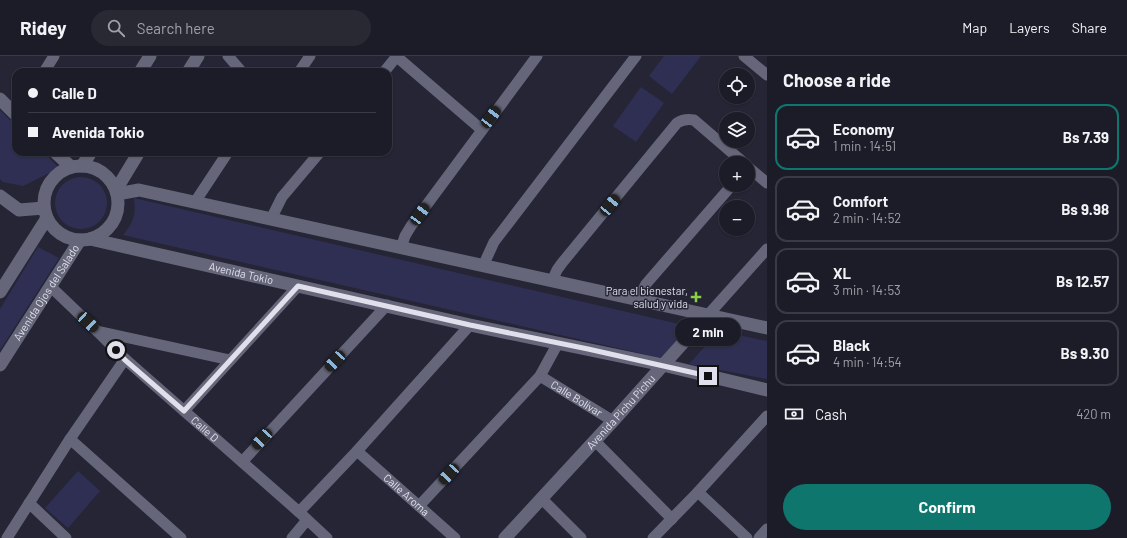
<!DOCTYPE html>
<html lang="en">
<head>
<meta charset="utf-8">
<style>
  :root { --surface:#1c1c28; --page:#292934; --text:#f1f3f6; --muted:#a0a1a8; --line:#3a3a45; --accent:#0f766e }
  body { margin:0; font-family:Barlow,sans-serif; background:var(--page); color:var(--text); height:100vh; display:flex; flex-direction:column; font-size:15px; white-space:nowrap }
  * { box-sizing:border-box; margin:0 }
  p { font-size:13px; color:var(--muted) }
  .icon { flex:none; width:22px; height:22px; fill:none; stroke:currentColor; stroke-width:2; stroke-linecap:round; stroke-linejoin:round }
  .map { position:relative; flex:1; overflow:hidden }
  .side { display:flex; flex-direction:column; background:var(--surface); width:360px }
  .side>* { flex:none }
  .banner { position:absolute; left:12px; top:12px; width:380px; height:88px; border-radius:12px; box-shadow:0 1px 3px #0004,0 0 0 1px var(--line); display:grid; align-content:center; height:88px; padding:0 16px; background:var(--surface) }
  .tools { position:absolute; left:719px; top:12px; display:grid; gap:8px }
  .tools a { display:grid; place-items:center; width:36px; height:36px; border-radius:50%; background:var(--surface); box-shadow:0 1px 3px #0004,0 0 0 1px var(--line); font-size:20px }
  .end { position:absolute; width:18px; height:18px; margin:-9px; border:5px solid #dfe0eb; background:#111; box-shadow:0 0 0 2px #111 }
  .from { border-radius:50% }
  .bubble { position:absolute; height:28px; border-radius:14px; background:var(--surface); box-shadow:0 1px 3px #0004,0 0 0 1px var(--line); font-size:13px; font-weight:700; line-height:28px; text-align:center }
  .car { position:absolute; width:12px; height:24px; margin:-12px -6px; border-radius:5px; box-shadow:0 0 3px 1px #0007; background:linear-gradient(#222 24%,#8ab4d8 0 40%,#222 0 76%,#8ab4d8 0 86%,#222 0) }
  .banner b { display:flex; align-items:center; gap:14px; height:38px; font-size:15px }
  .banner b+b { border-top:1px solid var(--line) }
  .banner i { width:10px; height:10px; background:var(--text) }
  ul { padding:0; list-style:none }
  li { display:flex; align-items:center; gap:12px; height:66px; margin:0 8px 6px; padding:0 8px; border:2px solid var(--line); border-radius:12px }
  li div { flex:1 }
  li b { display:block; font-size:15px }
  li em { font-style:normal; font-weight:700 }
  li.active { border-color:var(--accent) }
  li>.icon { width:36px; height:36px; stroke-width:1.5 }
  h2 { padding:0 16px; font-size:18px; line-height:48px }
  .pay { display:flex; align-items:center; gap:10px; height:44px; padding:0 16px; font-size:15px }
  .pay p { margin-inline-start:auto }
  .primary-button { display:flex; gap:8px; margin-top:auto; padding:8px 16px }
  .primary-button a { flex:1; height:46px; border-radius:24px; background:var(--accent); color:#fff; font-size:16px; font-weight:700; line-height:46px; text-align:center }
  header { display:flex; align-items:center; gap:24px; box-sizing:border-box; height:56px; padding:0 20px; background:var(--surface); border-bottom:1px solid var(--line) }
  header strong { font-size:19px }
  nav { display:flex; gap:22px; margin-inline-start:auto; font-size:14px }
  .search { width:280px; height:36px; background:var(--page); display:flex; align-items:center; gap:10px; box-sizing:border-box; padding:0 14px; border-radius:22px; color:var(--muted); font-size:15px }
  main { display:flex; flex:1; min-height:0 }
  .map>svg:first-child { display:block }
  .green { fill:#2f2f53 }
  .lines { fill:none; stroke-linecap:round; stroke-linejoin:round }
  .minor { stroke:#656679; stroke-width:11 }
  .tertiary { stroke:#656679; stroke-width:13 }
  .route { stroke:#dfe0eb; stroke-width:5 }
  .poi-dot { fill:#8bce46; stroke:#252535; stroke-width:1.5 }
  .labels { text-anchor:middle; stroke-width:3; stroke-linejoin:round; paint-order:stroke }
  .street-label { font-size:11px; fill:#dfe0eb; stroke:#252535 }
  .poi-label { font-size:11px; fill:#dfe0eb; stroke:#252535; text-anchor:end }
</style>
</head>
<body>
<header>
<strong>Ridey</strong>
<div class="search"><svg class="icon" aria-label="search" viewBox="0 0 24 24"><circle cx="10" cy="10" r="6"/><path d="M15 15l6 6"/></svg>Search here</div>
<nav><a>Map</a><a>Layers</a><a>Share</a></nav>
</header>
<main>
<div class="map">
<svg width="767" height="482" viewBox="0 0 767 482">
  <rect width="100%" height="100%" fill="#252535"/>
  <g class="green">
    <path d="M664,0H701L672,38L649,20Z"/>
    <path d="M641,31L664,47L636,86L613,70Z"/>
    <path d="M0,54L16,70V96H43L59,112L23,130L3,126L0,123Z"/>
    <circle cx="81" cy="147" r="26"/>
    <path d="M134,142L692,271L665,303L123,179C134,166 136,158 134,142Z"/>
    <path d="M38,191L59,202L0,294V253Z"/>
    <path d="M719,275L767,285V323L689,308Z"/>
    <path d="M78,415L100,435L68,472L45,452Z"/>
  </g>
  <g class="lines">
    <g class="minor">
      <path d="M228,0L242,16"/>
      <path d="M396,0L482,74"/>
      <path d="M744,0L767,19"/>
      <path d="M44,16L54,0"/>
      <path d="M299,16L310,0"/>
      <path d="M384,16L397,0"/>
      <path d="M748,111L767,127"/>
      <path d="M195,146L228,96"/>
      <path d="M271,163L282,141L320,96"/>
      <path d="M401,192L405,180L411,170L537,0"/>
      <path d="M483,210L494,186L636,0"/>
      <path d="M552,225L557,214L562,207L677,67C683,63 688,63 694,64L744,107"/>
      <path id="s1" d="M50,230L97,275L125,303L299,456L327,482"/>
      <path d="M639,244L643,234L646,228L732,129"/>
      <path d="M708,259L767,193"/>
      <path d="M97,275L230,304"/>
      <path id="s2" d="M540,320L613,365"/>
      <path d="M184,355L298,230"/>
      <path d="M70,383L181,482"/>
      <path d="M595,385L672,463"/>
      <path id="s3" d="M357,395L455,482"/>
      <path d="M242,406L387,249"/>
      <path d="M698,436L747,482"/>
      <path d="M542,443L581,482"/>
      <path d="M29,447L66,482"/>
      <path d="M419,450L540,320L558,287"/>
      <path d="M299,456L357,395L470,269"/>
      <path d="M7,482L70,383L125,303"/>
      <path d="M292,482L307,464"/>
      <path d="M653,482L698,436L767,360"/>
      <path d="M759,482L767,473"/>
    </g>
    <g class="tertiary">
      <path d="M140,16L150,0"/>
      <path d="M188,16L198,0"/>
      <path d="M0,43L16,59"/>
      <path d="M55,96L71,111"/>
      <path d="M82,110L91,96"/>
      <circle cx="81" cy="147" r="37"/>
      <path d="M116,134L139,96"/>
      <path d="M117,138L139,134L767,272"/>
      <path d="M0,140L19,154L44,152"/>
      <path id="s4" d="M90,183L470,269L663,309L767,334"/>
      <path d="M0,236L47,162"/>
      <path id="s5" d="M0,309L80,184"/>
      <path id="s6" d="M505,482L613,365L708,259"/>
    </g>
  </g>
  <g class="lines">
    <path class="route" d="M116,294L125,304L184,355L298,230L470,269L588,293L708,320"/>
  </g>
  <path class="poi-dot" d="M694 235h4v4h4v4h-4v4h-4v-4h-4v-4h4z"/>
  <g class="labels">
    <g class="street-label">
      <text dy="4" stroke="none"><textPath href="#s4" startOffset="155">Avenida Tokio</textPath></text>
      <text dy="4" stroke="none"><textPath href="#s5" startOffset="86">Avenida Ojos del Salado</textPath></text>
      <text dy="4" stroke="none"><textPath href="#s2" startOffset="43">Calle Bolívar</textPath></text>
      <text dy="4" stroke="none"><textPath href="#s6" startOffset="171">Avenida Pichu Pichu</textPath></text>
      <text dy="4" stroke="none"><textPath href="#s1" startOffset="211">Calle D</textPath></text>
      <text dy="4" stroke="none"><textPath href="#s3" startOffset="66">Calle Aroma</textPath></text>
    </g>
    <g class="poi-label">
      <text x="688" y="239">Para el bienestar,<tspan x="688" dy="13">salud y vida</tspan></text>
    </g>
  </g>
</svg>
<div class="tools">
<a><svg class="icon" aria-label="locate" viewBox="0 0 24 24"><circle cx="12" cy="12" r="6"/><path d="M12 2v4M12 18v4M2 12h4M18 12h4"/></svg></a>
<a><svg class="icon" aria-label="layers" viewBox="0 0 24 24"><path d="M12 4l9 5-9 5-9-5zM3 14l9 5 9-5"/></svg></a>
<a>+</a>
<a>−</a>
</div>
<i class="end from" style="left:116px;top:294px"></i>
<i class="end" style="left:708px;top:320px"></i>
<div class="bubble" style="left:675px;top:262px;width:66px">2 min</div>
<i class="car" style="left:491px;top:61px;rotate:37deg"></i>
<i class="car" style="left:610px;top:149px;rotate:39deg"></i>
<i class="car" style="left:420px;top:158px;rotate:36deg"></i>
<i class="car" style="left:88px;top:266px;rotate:133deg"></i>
<i class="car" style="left:335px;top:305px;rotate:223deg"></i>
<i class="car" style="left:262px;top:383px;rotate:223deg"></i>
<i class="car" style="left:449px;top:418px;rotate:223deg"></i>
<div class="banner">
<b><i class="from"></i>Calle D</b>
<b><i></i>Avenida Tokio</b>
</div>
</div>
<section class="side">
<h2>Choose a ride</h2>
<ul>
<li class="active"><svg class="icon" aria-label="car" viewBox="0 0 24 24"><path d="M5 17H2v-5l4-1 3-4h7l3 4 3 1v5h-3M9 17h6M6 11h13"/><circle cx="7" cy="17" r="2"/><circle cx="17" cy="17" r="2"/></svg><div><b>Economy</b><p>1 min · 14:51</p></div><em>Bs 7.39</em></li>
<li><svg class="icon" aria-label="car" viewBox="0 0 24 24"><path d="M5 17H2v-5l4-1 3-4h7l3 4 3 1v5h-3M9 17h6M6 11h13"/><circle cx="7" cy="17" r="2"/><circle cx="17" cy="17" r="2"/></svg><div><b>Comfort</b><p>2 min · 14:52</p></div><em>Bs 9.98</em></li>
<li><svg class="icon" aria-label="car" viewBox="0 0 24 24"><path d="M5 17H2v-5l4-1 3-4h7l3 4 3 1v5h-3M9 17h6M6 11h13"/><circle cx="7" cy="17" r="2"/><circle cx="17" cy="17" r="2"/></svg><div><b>XL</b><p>3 min · 14:53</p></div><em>Bs 12.57</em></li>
<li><svg class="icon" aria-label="car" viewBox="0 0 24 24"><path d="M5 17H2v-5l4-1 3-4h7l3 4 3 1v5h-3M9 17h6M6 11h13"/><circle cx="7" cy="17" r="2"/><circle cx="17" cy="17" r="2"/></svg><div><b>Black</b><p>4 min · 14:54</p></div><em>Bs 9.30</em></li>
</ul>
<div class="pay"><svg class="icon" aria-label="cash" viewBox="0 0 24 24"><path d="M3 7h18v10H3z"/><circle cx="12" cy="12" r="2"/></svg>Cash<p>420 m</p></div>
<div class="primary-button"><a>Confirm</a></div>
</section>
</main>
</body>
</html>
